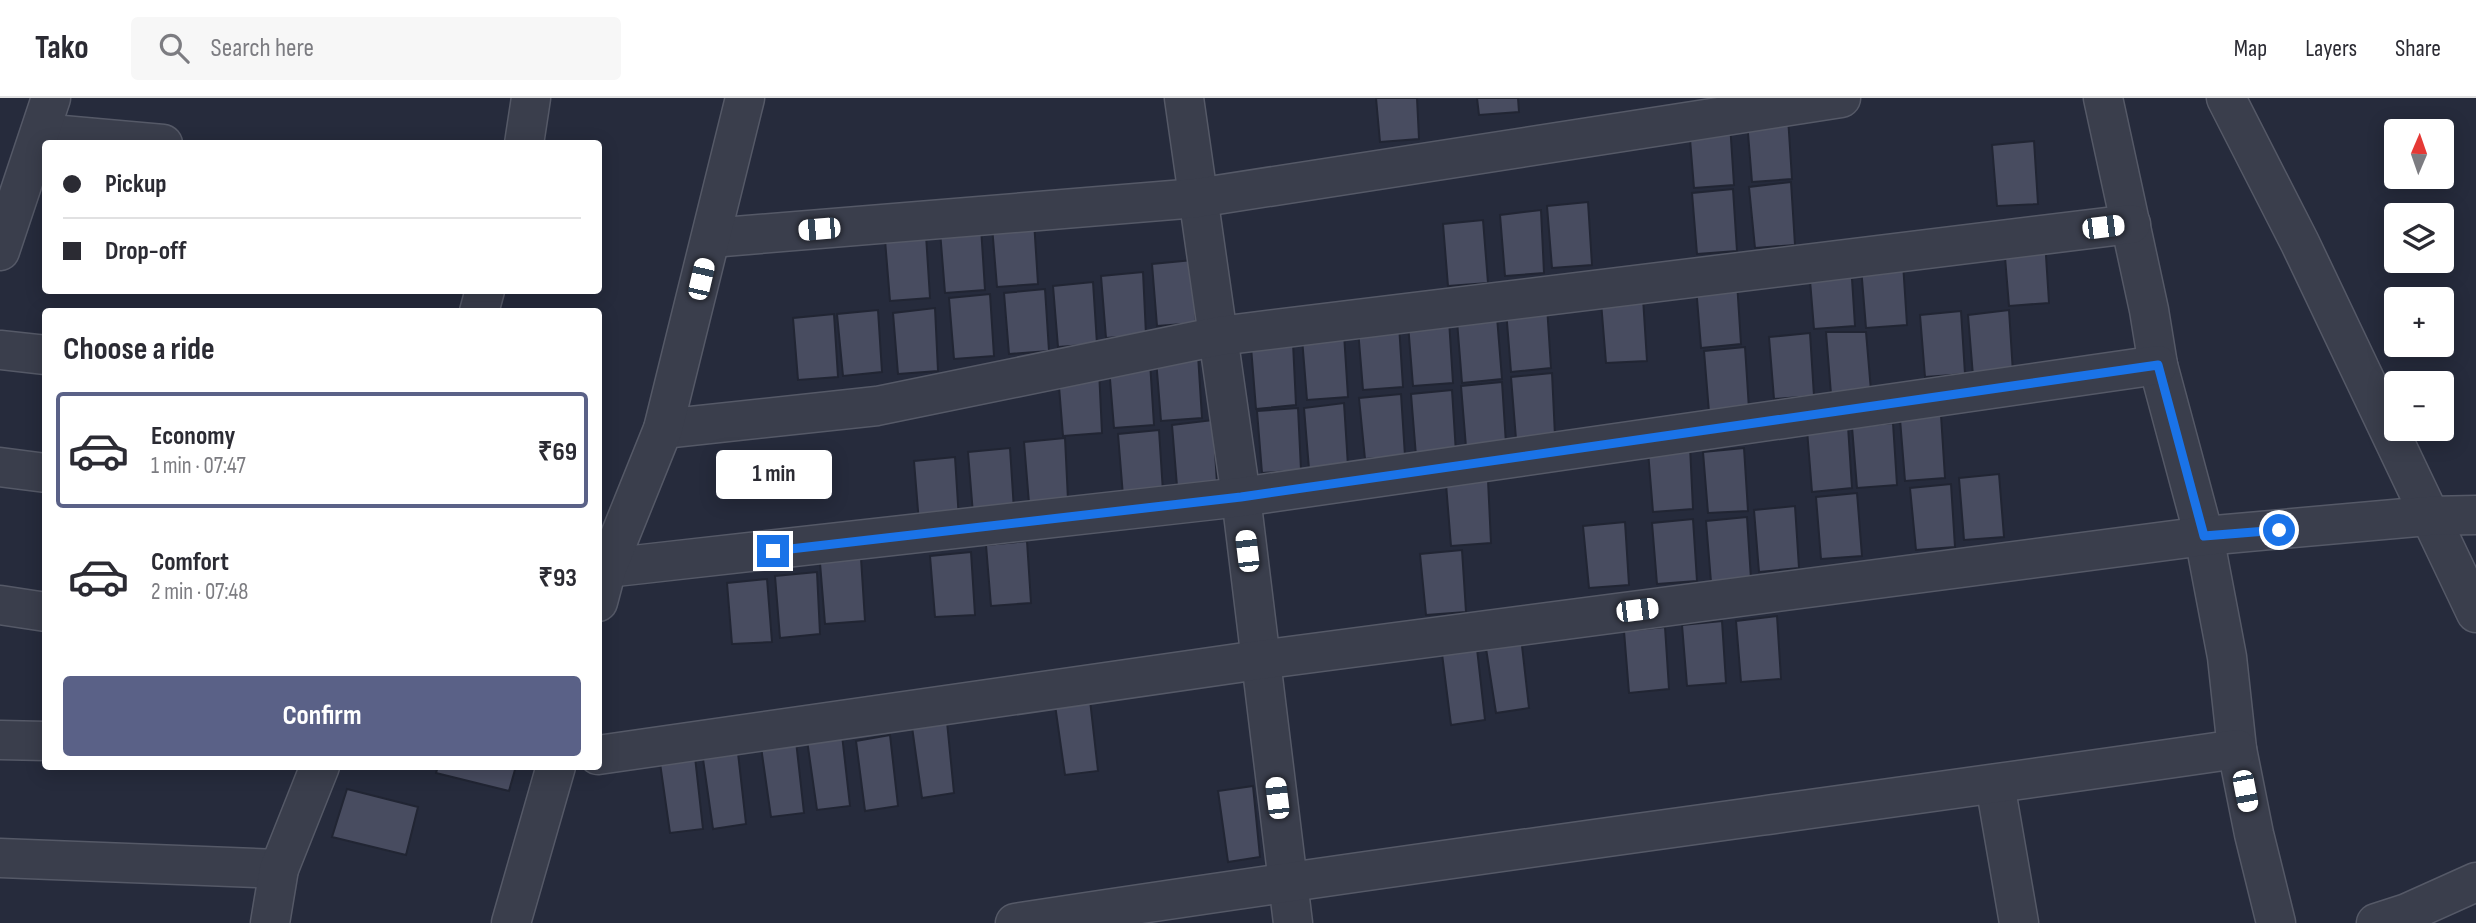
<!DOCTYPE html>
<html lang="en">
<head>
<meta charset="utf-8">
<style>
  :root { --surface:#fff; --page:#f7f7f7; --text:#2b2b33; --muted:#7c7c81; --line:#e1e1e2; --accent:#5a6187 }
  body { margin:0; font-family:"Sofia Sans Condensed",sans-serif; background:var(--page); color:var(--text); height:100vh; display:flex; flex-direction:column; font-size:26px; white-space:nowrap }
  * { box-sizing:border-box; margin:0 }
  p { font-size:23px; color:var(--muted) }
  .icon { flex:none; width:38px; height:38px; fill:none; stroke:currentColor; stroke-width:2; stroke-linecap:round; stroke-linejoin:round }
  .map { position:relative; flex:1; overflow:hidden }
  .side { position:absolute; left:42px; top:210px; width:560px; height:462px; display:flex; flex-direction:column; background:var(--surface); border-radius:7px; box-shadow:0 4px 18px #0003 }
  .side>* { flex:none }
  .top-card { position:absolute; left:42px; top:42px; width:560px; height:154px; border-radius:7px; box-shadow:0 4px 18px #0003; display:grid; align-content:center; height:154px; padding:0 21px; background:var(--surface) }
  .needle { width:46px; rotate:2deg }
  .fabs { position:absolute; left:2384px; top:21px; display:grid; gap:14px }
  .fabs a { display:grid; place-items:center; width:70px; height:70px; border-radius:7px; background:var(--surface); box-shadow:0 4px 18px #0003; font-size:35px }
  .end { position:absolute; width:32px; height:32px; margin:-16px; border:9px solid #1a73e8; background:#fff; box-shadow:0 0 0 4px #fff }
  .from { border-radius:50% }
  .bubble { position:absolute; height:49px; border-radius:7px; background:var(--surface); box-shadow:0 4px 18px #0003; font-size:23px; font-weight:700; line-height:49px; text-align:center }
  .car { position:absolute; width:21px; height:42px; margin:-21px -10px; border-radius:9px; box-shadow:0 0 5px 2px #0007; background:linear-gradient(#fff 24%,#345 0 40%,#fff 0 76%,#345 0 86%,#fff 0) }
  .top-card b { display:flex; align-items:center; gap:24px; height:66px; font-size:26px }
  .top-card b+b { border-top:2px solid var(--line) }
  .top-card i { width:18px; height:18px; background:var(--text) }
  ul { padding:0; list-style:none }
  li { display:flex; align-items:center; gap:21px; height:116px; margin:0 14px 10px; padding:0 7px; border:4px solid transparent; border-radius:7px }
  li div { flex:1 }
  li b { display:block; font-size:26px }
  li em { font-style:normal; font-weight:700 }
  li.on { border-color:var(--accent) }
  li>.icon { width:63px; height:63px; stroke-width:1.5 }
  h2 { padding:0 21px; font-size:32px; line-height:84px }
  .primary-button { display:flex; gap:14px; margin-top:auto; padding:14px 21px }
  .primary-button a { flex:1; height:80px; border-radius:7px; background:var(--accent); color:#fff; font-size:28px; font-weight:700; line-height:80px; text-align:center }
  header { display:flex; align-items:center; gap:42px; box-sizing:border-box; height:98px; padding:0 35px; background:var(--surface); border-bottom:2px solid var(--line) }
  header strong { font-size:33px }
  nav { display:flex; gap:38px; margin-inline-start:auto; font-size:24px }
  .search { width:490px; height:63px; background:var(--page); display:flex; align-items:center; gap:18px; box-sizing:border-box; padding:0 24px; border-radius:7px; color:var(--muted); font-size:26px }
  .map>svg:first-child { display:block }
  .building { fill:#484c60; stroke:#212533; stroke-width:2 }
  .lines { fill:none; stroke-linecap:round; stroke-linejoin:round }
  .minor-casing { stroke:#555967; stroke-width:41 }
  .minor { stroke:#3a3e4c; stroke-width:38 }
  .route { stroke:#1a73e8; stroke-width:9 }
</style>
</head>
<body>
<header>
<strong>Tako</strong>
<div class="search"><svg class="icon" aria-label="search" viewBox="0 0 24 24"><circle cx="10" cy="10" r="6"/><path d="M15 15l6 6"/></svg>Search here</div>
<nav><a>Map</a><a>Layers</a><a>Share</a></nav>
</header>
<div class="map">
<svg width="2476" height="825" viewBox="0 0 2476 825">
  <rect width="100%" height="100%" fill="#262b3c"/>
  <g class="building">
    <path d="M1376,0H1417L1419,41L1380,44Z"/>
    <path d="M1477,0H1518L1519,14L1479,17Z"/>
    <path d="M1788,19L1792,81L1752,84L1747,23Z"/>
    <path d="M1730,25L1734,87L1694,90L1689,29Z"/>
    <path d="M2034,43L2038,106L1997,108L1992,47Z"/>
    <path d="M1791,84L1795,147L1755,150L1749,89Z"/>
    <path d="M1733,91L1737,153L1697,156L1692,95Z"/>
    <path d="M1588,104L1592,167L1552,170L1547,108Z"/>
    <path d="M1541,112L1544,175L1505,178L1500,117Z"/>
    <path d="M1483,122L1488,185L1448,188L1443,126Z"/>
    <path d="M1034,123L1038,186L997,189L992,128Z"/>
    <path d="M981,129L985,192L945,195L940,133Z"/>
    <path d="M926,137L930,200L890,203L885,142Z"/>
    <path d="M2045,142L2049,205L2009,208L2004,147Z"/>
    <path d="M1193,162L1196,225L1157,228L1152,166Z"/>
    <path d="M1851,165L1855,228L1814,231L1809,170Z"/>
    <path d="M1903,165L1907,227L1866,230L1861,169Z"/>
    <path d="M1143,174L1146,237L1106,240L1101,178Z"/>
    <path d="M1093,184L1097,246L1058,249L1053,188Z"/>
    <path d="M1737,184L1741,246L1701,250L1696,188Z"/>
    <path d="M1045,191L1049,253L1009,256L1004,195Z"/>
    <path d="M990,196L994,258L954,261L949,200Z"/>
    <path d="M1643,200L1647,263L1606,265L1601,204Z"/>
    <path d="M1547,208L1551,270L1511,274L1506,212Z"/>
    <path d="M935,210L938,273L898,276L893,215Z"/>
    <path d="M878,212L882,274L843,278L837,216Z"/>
    <path d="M2009,212L2013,275L1973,278L1968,217Z"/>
    <path d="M1961,213L1965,276L1925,279L1920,217Z"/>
    <path d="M834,216L838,279L798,282L793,220Z"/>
    <path d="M1497,219L1502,281L1462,285L1457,223Z"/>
    <path d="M1449,222L1453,285L1413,288L1408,226Z"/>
    <path d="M1399,227L1403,289L1363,292L1358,231Z"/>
    <path d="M1826,234H1866L1871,293L1831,296Z"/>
    <path d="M1810,235L1814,298L1774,301L1769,239Z"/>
    <path d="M1344,236L1348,299L1307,302L1302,240Z"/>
    <path d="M1293,245L1296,307L1256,311L1251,249Z"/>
    <path d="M1745,249L1749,311L1709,314L1704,253Z"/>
    <path d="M1198,257L1202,320L1161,323L1156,261Z"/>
    <path d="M1150,264L1154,327L1114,330L1109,269Z"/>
    <path d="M1099,272L1102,335L1063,338L1058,276Z"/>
    <path d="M1552,275L1555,338L1516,341L1511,279Z"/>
    <path d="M1502,284L1506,346L1466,349L1461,288Z"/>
    <path d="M1452,292L1456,355L1416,358L1411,296Z"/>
    <path d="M1401,296L1405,358L1365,361L1359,300Z"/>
    <path d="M1344,305L1348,368L1309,371L1304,310Z"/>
    <path d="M1298,310L1301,372L1262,375L1257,313Z"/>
    <path d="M1941,317L1945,380L1905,383L1900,321Z"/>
    <path d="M1213,322L1217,385L1177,388L1172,327Z"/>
    <path d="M1893,325L1897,387L1857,390L1852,329Z"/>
    <path d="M1848,328L1852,390L1812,394L1807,332Z"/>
    <path d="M1159,332L1163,394L1123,398L1118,336Z"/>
    <path d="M1065,340L1068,402L1029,405L1024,344Z"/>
    <path d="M1690,348L1693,411L1653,414L1648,353Z"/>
    <path d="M1010,350L1014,412L973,416L968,354Z"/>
    <path d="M1744,350L1748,413L1708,415L1703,354Z"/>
    <path d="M955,359L959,422L919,425L914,363Z"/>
    <path d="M1999,376L2004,439L1964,442L1959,380Z"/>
    <path d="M1488,382L1491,445L1451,448L1446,386Z"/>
    <path d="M1951,386L1955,449L1916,452L1910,390Z"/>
    <path d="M1857,395L1862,458L1821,461L1816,399Z"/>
    <path d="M1795,408L1799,470L1759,474L1754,412Z"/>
    <path d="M1747,419L1751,481L1711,484L1706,423Z"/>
    <path d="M1693,421L1697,483L1657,486L1652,425Z"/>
    <path d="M1625,424L1629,487L1589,490L1583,428Z"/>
    <path d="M1027,443L1031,505L991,508L986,447Z"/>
    <path d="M1462,452L1466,514L1426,517L1420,456Z"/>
    <path d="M971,454L975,517L935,519L930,458Z"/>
    <path d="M861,460L865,523L825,526L820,465Z"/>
    <path d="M817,474L820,536L780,540L775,478Z"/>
    <path d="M767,481L772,544L732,546L727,485Z"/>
    <path d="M1777,518L1781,581L1741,584L1736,523Z"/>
    <path d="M1722,523L1726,585L1687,588L1682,527Z"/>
    <path d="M1665,529L1669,591L1629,595L1624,533Z"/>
    <path d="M1521,539L1529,610L1496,615L1485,544Z"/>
    <path d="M1477,551L1485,622L1451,627L1442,556Z"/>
    <path d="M1090,602L1098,673L1065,677L1055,607Z"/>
    <path d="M947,624L954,695L922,700L912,629Z"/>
    <path d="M842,637L850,708L817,712L807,642Z"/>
    <path d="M890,637L898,708L865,713L856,643Z"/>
    <path d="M796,643L804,715L771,719L761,649Z"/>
    <path d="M738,655L746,726L713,731L703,661Z"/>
    <path d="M695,659L703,731L670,735L660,665Z"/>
    <path d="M438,668H516L509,693L436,675Z"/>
    <path d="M1253,688L1260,759L1228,764L1218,693Z"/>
    <path d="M347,691L418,709L406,757L332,739Z"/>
  </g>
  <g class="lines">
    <g class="minor-casing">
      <g id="minor">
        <path d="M1184,0L1241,399L1293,825"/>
        <path d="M2103,0L2149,212L2158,267L2204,438L2227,559L2237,651L2254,736L2276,825"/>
        <path d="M2226,0L2300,145L2476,515"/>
        <path d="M40,35L163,46"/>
        <path d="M524,46L531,0"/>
        <path d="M711,140L1197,100L1841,0"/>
        <path d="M0,153L51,0"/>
        <path d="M479,214L485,192"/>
        <path d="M0,252L46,257"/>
        <path d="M663,331L877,308L1219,238L2131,126"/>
        <path d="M0,369L46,375"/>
        <path d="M607,470L1241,399L2158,267"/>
        <path d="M598,504L607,470L663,331L745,0"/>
        <path d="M0,507L46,514"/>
        <path d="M0,642L46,643"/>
        <path d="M598,657L1259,562L2204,438L2428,418L2476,417"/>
        <path d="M1995,686L2019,825"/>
        <path d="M0,760L279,771"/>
        <path d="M270,825L279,771L320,668"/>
        <path d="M511,825L556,668"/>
        <path d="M1015,825C1422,762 1830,710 2237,651"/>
        <path d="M2376,825L2407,815L2476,784"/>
      </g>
    </g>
    <use href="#minor" class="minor"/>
  </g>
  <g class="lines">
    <path class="route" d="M773,453L1241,399L2158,267L2204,438L2279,432"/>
  </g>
</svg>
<div class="fabs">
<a><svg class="needle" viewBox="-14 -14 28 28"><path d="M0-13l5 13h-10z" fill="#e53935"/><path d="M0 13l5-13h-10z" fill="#7c7c81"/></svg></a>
<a><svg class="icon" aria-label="layers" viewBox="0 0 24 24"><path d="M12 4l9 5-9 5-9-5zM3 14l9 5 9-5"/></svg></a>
<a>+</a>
<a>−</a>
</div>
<i class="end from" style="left:2279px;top:432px"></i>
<i class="end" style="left:773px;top:453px"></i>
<div class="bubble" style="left:716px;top:352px;width:116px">1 min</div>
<i class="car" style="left:2103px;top:129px;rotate:83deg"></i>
<i class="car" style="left:819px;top:131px;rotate:265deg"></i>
<i class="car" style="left:701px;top:181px;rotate:13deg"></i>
<i class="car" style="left:1247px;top:453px;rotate:353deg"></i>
<i class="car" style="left:1637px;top:512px;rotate:83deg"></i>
<i class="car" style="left:2245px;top:693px;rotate:169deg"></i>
<i class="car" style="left:1277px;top:700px;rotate:353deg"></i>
<div class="top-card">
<b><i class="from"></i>Pickup</b>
<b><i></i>Drop-off</b>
</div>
<section class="side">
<h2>Choose a ride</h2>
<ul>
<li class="on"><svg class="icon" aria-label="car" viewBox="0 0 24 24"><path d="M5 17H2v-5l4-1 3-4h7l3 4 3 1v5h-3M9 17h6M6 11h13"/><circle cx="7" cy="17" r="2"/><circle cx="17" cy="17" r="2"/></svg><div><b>Economy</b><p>1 min · 07:47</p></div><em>₹69</em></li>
<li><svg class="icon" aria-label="car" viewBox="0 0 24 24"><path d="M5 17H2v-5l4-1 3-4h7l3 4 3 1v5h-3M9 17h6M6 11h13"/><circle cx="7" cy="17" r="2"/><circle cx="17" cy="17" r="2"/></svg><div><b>Comfort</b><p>2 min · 07:48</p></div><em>₹93</em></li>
</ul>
<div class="primary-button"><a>Confirm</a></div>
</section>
</div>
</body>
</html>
